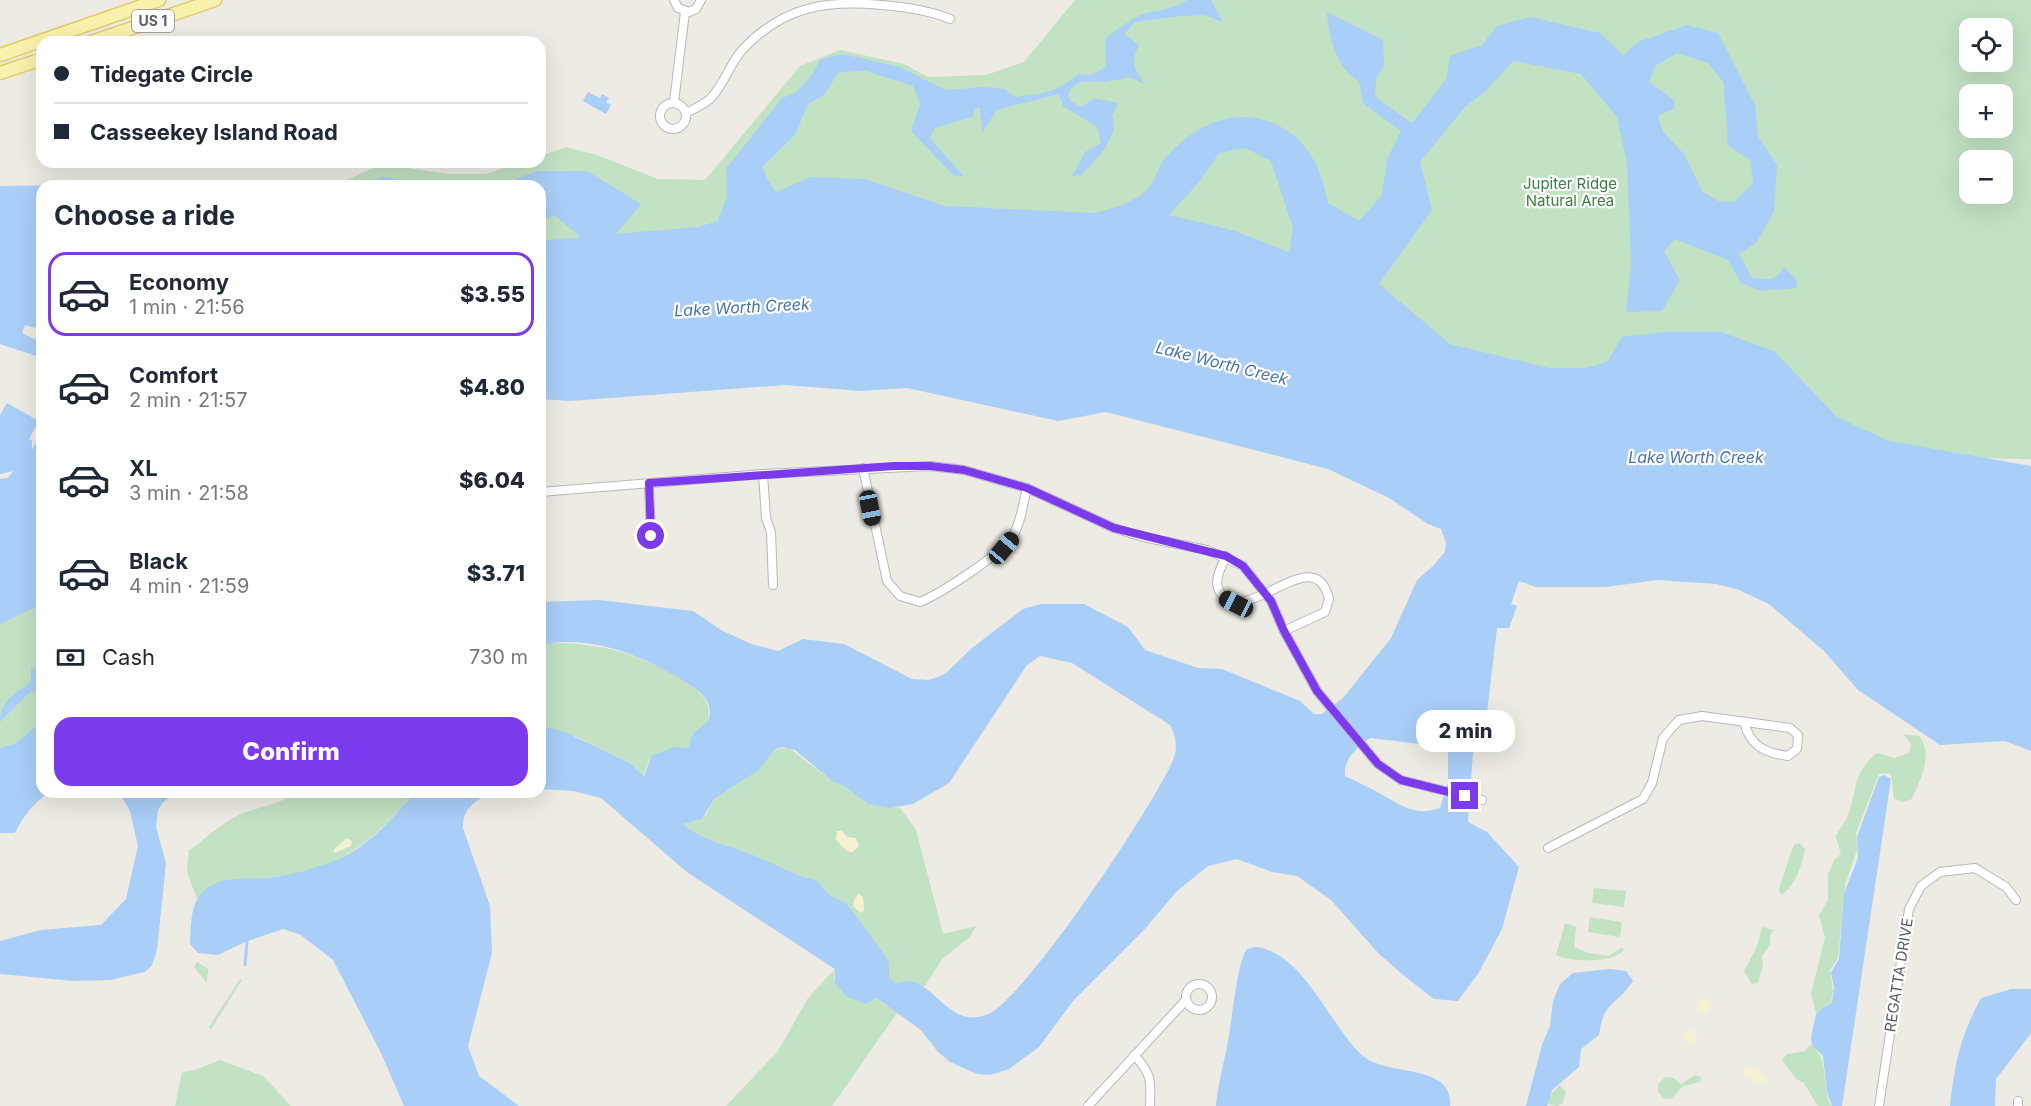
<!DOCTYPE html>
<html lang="en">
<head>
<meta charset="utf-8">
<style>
  :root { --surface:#fff; --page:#f6f6f7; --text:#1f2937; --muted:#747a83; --line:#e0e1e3; --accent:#7c3aed }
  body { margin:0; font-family:Inter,sans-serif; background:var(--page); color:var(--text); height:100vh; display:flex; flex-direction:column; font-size:22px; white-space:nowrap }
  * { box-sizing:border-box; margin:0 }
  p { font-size:20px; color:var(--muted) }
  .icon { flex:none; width:33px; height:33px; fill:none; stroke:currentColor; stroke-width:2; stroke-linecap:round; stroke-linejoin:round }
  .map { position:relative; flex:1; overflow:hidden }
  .drawer { position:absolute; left:36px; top:180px; width:510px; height:618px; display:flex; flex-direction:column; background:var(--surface); border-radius:18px; box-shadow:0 6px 24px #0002 }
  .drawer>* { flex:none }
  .guide { position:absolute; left:36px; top:36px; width:510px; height:132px; border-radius:18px; box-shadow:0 6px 24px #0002; display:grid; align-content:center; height:132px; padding:0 18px; background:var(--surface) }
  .fabs { position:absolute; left:1959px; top:18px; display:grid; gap:12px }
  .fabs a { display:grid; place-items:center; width:54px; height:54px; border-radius:12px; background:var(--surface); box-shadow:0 6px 24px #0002; font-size:30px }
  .end { position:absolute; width:27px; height:27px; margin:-14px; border:8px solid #7c3aed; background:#fff; box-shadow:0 0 0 3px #fff }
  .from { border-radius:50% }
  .bubble { position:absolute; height:42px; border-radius:18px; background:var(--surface); box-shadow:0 6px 24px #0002; font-size:20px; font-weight:800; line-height:42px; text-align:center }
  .car { position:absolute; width:18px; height:36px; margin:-18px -9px; border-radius:8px; box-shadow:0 0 4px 2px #0007; background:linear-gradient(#222 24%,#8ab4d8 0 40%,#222 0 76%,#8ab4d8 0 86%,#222 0) }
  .guide b { display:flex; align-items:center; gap:21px; height:57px; font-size:22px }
  .guide b+b { border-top:2px solid var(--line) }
  .guide i { width:15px; height:15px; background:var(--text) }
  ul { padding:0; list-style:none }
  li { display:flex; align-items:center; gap:18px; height:84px; margin:0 12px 9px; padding:0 6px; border:3px solid transparent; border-radius:18px }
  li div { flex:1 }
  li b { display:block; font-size:22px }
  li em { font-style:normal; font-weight:800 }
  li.on { border-color:var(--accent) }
  li>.icon { width:54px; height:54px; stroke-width:1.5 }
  h2 { padding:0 18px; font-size:27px; line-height:72px }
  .pay { display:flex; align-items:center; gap:15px; height:66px; padding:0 18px; font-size:22px }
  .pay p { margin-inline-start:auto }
  .primary-button { display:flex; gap:12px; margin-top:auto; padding:12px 18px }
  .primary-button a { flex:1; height:69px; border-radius:18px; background:var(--accent); color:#fff; font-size:24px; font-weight:800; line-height:69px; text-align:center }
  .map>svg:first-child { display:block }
  .green { fill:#c2e2c4; fill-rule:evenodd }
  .sand { fill:#f7f1d4 }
  .water { fill:#a9cef7; fill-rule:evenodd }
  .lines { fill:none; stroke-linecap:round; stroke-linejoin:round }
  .stream { stroke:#a9cef7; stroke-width:3 }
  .street-casing { stroke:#b6b8bc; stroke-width:10 }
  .primary-casing { stroke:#e4cb64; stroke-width:15 }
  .street { stroke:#fff; stroke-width:8 }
  .primary { stroke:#f7f2ad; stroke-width:12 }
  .route { stroke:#7c3aed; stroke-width:8 }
  .labels { text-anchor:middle; stroke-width:4.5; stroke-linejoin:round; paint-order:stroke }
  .shield { fill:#fff; stroke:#8c8e91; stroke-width:1.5 }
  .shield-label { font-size:14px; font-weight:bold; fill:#5b5e62 }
  .park-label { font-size:15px; fill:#3c8045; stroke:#fff }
  .street-label { font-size:15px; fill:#5b5e62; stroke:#fff }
  .water-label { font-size:16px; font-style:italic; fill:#4b74b0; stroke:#fff }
</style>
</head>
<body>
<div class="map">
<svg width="2031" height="1106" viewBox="0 0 2031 1106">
  <rect width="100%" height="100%" fill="#edebe3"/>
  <g class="green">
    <path d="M1075,0H2031V459L1817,456L1650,404L945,206L865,179L703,233L540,249V186H334L382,164L448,174H486L521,162H540V156L566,147L597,155L658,179L705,180L800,66L840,50L904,64L928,77L986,75L1024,62ZM1970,28H2002V62H1970ZM1970,94H2002V128H1970ZM1970,160H2002V194H1970Z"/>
    <path d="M42,598V746L0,754V619Z"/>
    <path d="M548,643C597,642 639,653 680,679C699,690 715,701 706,726L698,731L688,748L670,749L649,759L643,777L630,763L577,737L540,726V645Z"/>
    <path d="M1903,734L1919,736C1934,754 1920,780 1912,799L1903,802L1894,799L1891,773L1879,774L1856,833L1857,850L1845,885L1838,958L1830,970L1833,991L1831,1001L1823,1010L1816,1013L1811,993L1825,938L1819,915L1828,900V874L1834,860L1841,854L1836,837C1839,829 1845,823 1848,816C1858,788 1852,773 1877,753L1895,758L1909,753L1911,744Z"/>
    <path d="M789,748L832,781L844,786L868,804L900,808L916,830L943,934L976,926L969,938L943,958L925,986L919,989L895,988L889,978V961L884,954L873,943L846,903L830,895L816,880C795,876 776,864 756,856C729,845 707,842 683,824L706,815L714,799L759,770L775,749Z"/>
    <path d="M296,792H416C384,827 361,853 314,869C302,873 286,876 273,877C244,880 218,875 197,899L187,872L189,850C203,841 216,828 231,819C251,807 277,807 296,792Z"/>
    <path d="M1800,843L1805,849C1802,865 1795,886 1781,895L1779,889L1792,849L1795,844Z"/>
    <path d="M1594,888L1626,891L1624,907L1592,903Z"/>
    <path d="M1590,917L1622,922L1620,937L1588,932Z"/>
    <path d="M1565,923L1576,927L1574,947L1588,953L1609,956L1621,948L1624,949C1616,964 1569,962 1556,955Z"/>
    <path d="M1762,927L1774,930L1770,935V944L1762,956L1763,965L1758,983L1752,984L1744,971L1757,946Z"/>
    <path d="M197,962L208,969L207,983L194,967Z"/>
    <path d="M835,969L834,980L875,998L897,1013L832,1106H726L778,1051L808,998Z"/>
    <path d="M240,979L242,980L211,1029L209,1027Z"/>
    <path d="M1811,1044C1830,1060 1821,1085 1831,1106H1818L1804,1083L1796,1079L1782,1060L1787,1054L1805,1051Z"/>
    <path d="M220,1060L263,1076L291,1106H175L182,1072L195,1070Z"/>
    <path d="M1695,1075L1701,1077L1700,1082L1683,1086L1671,1099L1664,1098L1658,1092V1085L1665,1077L1674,1078L1681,1084Z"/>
    <path d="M1560,1085L1566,1092L1563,1103L1557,1106L1547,1104L1548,1097Z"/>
  </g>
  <g class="sand">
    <path d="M837,831H842L847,837L856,838L859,846L853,852L847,851L836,840Z"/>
    <path d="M347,838L352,841L351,846L334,853V849Z"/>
    <path d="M859,894L863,897L864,910L861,913L853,906L855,898Z"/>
    <circle cx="1704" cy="1005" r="7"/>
    <circle cx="1690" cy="1037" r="7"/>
    <path d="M1752,1067L1766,1076L1765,1083L1759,1084L1743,1074L1744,1068Z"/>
  </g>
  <g class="water">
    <path d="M1187,0H1211L1223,22L1204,15L1180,16L1135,22L1124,34L1139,45C1130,62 1134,69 1145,84L1129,77L1106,82H1080L1071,88L1068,96L1070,101L1082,107L1094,98L1118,103L1112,116C1120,139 1095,159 1082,175L1072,176L1085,152L1101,143L1097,127L1063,106L1059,94L997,110L982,132L980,108L974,109V116L935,128L930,138L964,177L953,175L911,131L920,104L913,86L866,71L839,72L824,95L808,104L795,135L763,166L767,179L776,192L810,177L865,179L945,206L1094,213C1111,209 1135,202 1148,189C1155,182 1157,169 1163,161C1190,127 1234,105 1275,124C1309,139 1321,169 1328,203L1359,221L1382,195L1387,159L1401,131L1363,103L1359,81C1337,70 1328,35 1327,12L1383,40L1384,65L1376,79L1375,97L1412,123L1446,79L1450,56L1482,45L1497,26L1530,17L1600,33L1623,55L1638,42L1687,25L1718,33L1755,105L1758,136L1777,165L1774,212L1756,243L1739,254L1752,278C1767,280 1776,281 1784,267L1797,280L1796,288L1761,291L1741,283L1728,260L1675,239L1664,251L1680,280L1662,311L1626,312L1631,264L1627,164L1617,117L1581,74L1513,61L1486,91L1465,107L1420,162L1432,210L1379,284L1450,344L1549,368H1585L1607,362L1622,337L1665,332H1721L1774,351L1837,417L1889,441L2031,466V751L2005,741L1940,745L1858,690L1824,651L1769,604L1739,590L1717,584L1657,580L1606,587H1536L1519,581L1511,604L1517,606L1509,628H1497L1483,747L1473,752L1468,822L1487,832L1519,867L1502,929L1478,974L1458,1001L1434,999L1408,979L1379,954L1331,900L1297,876L1272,872L1237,859L1208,866L1177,891L1143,931L1073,1001L1039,1047L1009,1069L990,1075L977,1074L950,1062L938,1052L921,1030L876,998L865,1004L846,996L835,983V969L688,873L601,798L573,791L540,789V726L565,732L630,763L644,777L651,756L674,747L688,748C691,744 690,740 692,736C700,724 713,726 709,706C705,692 691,686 680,679C640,654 588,634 540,645V602L599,600L693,611L721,630L751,644L778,651L803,639L844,644L912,679L929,680L945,674L972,648L1023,609L1041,604H1084L1128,627L1145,650L1198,668L1222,669L1300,701L1314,714H1322L1343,698L1391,638L1417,580L1434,565L1445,552L1446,543L1441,529L1428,524L1389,498L1328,469L1106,412L1058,421L907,388L861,391L785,385L570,401L540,399V241L581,237L554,215L540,223V186H498L537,171H587L641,204L616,234L698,227L718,221L727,196L726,169L782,98C803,92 810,78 820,60L842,54L900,67L945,90L983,87L1004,89L1015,97C1042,94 1058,92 1078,74L1091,75L1106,67L1105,39C1114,31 1126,23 1137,17C1154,8 1167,14 1187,0ZM1677,53L1708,63L1724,83C1723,105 1729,124 1727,145L1750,160L1753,183L1734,202L1718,201L1702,191L1684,154L1663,132L1658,116L1675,108L1674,100L1649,82L1655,66ZM1245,148L1271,161L1293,228L1289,252L1232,230L1169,215L1199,182L1219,153ZM1040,656L1072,663L1170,725C1176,736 1178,749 1173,760C1156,802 1023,1003 986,1015C952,1027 940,991 912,981C906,980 901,984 895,983L889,978V961L862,924L846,903L830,895L816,880C795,876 776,864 756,856C730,845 705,842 683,824L702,819L714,799L759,770L775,749L783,747L795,750L832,781L844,786L868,804L889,808L913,804L949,783L1021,674L1027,665ZM1370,738L1444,747L1448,752V782L1440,808C1414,817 1401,805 1379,793C1368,787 1356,781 1345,776C1344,757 1356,749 1370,738Z"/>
    <path d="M588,92L600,98L602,94L609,98L606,102L611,105L606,114L583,101Z"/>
    <path d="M384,177L428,186H355Z"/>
    <path d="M66,185L81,186H42V330L25,325L22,333L42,343V358L0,344V186Z"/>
    <path d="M7,403L39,421L29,439L32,441V450L42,431V604L0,624V479L8,478L13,471L0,474V415Z"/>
    <path d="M42,661V690L30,692L0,722C0,701 15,694 31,682V670Z"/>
    <path d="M36,726H42V792H49C34,803 23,816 15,833H0V748L15,744Z"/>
    <path d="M1884,775L1891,779L1842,1106H1832L1827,1092L1823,1056L1812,1045L1811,1037L1816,1014L1832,1002L1834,988L1831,972L1839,959L1844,893L1858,858L1857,837L1879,777Z"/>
    <path d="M119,792H177L163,802L158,810L156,827L166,863L157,950L152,965L145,972L110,980L74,981L0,974V941L41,930L101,925L126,899L138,846L130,811Z"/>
    <path d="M416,792H492C475,802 463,806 463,828L490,906L492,953L468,1046L479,1076L519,1106H404L381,1053L333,960L301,935L283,929L245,942L218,955L198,953L190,944C191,930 190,910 198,898C215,872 249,881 274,877C296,874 316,868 336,860C370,846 392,818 416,792Z"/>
    <path d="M1255,947C1303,951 1331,1028 1363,1056C1388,1077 1454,1063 1450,1106H1216C1218,1083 1224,1063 1228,1041C1232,1021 1237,962 1247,949Z"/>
    <path d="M1610,969L1626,971L1633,981C1615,1007 1604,1000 1599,1035L1581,1049L1579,1067L1552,1090L1547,1106H1526L1542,1045L1550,1026L1553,1001L1560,984L1573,973Z"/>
    <path d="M2011,989H2031V1033L1996,1079L1995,1106H1950C1955,1063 1960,1037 1981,998Z"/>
  </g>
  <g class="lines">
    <path class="stream" d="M245,965L247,942"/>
    <g class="street-casing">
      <g id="street">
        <path d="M674,0L678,8L689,12L696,9L701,0"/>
        <path d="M674,102L685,12"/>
        <circle cx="673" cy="116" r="13"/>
        <path d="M686,113C694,109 703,105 710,99C724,85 730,63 743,49C784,6 826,0 882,5C905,7 929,10 950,19"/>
        <path d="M863,468L887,581L900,596L920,602C940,594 1000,555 1012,537C1021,524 1023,503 1027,488"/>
        <path d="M763,474L766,518L771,532L773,585"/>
        <path d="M649,484L651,536"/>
        <path d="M540,492L763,474L930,466L964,470L1027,488L1114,528L1143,537L1207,550L1243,566L1271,601L1284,631L1317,691L1378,764L1401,780L1482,800"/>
        <path d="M1226,556C1220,569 1212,584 1222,595C1249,626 1315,539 1329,599L1325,612L1284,631"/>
        <path d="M1548,848L1643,799L1652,783L1663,738L1679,720L1702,716L1790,728L1798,735L1797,749L1788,756C1765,753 1750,746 1744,722"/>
        <circle cx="1199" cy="997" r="13"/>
        <path d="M1134,1055C1152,1074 1151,1081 1150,1106"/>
        <path d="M2018,1101V1106"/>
        <path d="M1088,1106L1186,1000"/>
        <path d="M1879,1106L1909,909L1921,886L1940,872L1975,868L2006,887L2016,900"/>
      </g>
    </g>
    <g class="primary-casing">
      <g id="primary">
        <path d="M91,42L215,0"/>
        <path d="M0,55L159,0"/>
        <path d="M0,73L42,59"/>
      </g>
    </g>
    <use href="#street" class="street"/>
    <use href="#primary" class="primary"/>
  </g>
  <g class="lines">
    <path class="route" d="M651,536L649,483L894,466H930L964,470L1027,488L1114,528L1226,556L1243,566L1271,601L1284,631L1317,691L1378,764L1401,780L1465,796"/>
  </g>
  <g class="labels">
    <rect class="shield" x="132" y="10" width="42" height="22" rx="4.5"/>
    <g class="shield-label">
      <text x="153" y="26">US 1</text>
    </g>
    <g class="park-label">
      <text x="1570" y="189">Jupiter Ridge<tspan x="1570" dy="17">Natural Area</tspan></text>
    </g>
    <g class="street-label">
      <text transform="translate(1899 975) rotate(-81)" y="5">REGATTA DRIVE</text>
    </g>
    <g class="water-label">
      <text transform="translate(742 307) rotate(-3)" y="6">Lake Worth Creek</text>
      <text transform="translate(1222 363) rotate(14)" y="6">Lake Worth Creek</text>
      <text x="1696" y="463">Lake Worth Creek</text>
    </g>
  </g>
</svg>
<div class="fabs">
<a><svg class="icon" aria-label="locate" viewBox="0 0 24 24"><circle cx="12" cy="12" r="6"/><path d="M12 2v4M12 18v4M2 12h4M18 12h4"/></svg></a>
<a>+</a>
<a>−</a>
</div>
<i class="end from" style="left:651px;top:536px"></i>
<i class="end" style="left:1465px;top:796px"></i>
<div class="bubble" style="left:1416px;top:710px;width:99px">2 min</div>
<i class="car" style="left:870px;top:508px;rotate:169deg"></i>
<i class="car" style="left:1004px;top:548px;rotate:40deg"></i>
<i class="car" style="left:1236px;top:604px;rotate:297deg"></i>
<div class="guide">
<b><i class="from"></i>Tidegate Circle</b>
<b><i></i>Casseekey Island Road</b>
</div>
<section class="drawer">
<h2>Choose a ride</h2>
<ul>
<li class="on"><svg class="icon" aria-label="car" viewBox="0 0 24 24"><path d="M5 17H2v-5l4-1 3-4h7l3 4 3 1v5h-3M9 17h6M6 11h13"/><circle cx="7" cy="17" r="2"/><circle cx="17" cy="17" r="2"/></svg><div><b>Economy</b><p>1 min · 21:56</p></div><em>$3.55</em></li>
<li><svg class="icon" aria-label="car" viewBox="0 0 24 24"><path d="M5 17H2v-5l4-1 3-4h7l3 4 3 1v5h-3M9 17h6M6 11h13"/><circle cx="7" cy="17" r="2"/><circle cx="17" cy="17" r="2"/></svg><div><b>Comfort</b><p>2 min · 21:57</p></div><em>$4.80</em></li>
<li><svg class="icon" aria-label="car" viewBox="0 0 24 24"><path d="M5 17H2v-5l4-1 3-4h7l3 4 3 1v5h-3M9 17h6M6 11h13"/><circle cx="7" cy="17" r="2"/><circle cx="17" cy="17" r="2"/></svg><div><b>XL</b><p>3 min · 21:58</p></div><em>$6.04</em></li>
<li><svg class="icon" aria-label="car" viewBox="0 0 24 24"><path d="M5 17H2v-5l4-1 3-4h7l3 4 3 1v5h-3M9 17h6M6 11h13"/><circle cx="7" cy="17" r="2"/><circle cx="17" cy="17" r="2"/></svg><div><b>Black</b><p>4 min · 21:59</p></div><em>$3.71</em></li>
</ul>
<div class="pay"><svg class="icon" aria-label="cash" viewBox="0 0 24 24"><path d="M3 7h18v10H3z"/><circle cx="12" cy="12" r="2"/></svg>Cash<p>730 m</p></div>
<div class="primary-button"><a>Confirm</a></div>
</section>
</div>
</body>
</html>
